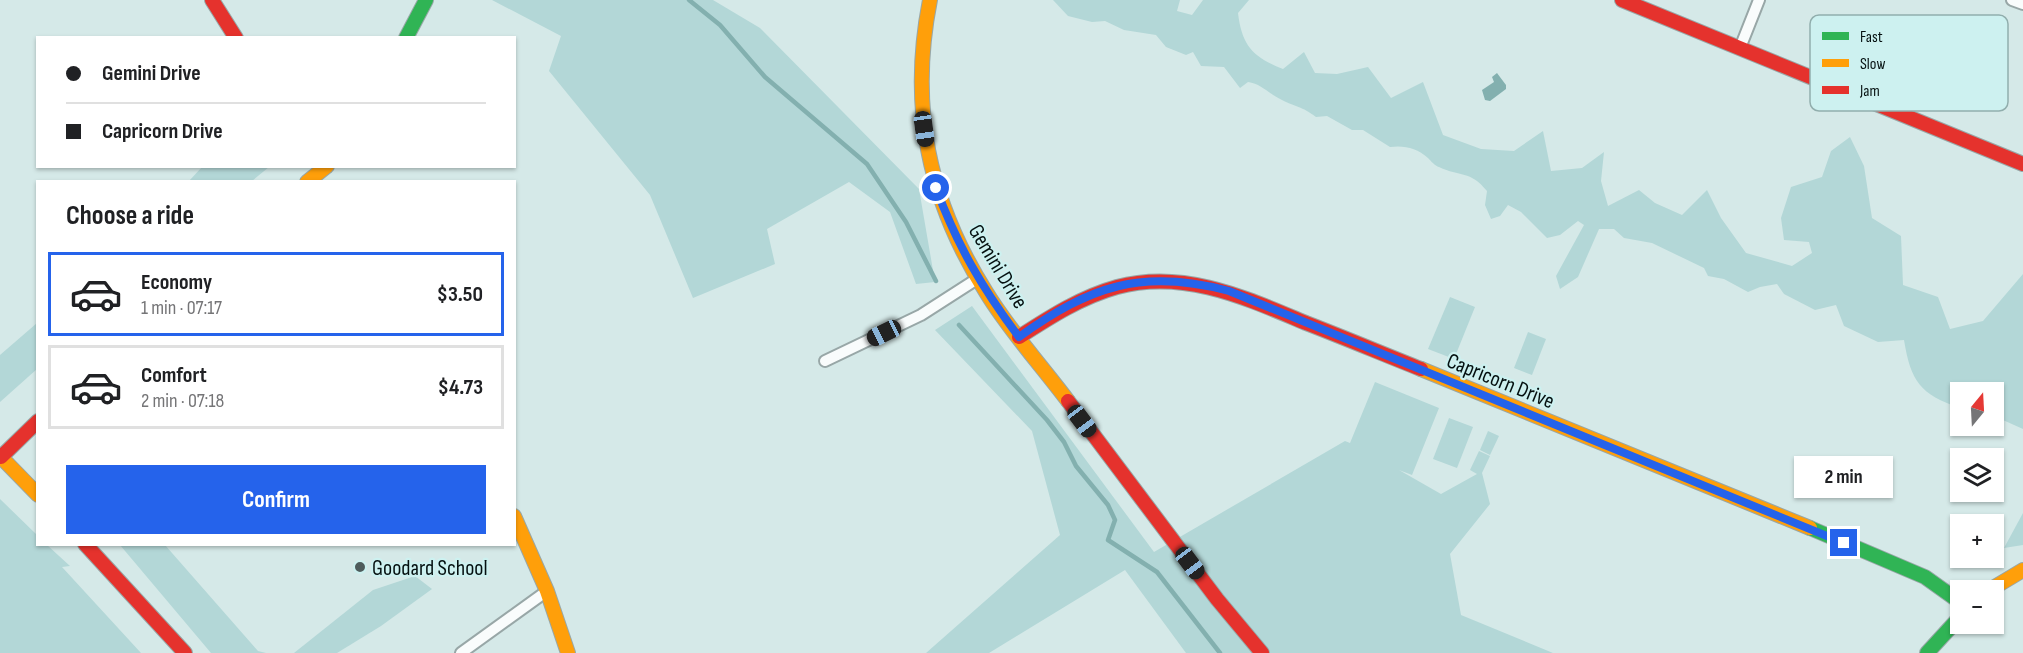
<!DOCTYPE html>
<html lang="en">
<head>
<meta charset="utf-8">
<style>
  :root { --surface:#fff; --page:#f2f2f2; --text:#202124; --muted:#757577; --line:#e0e0e0; --accent:#2563eb }
  body { margin:0; font-family:"Sofia Sans Condensed",sans-serif; background:var(--page); color:var(--text); height:100vh; display:flex; flex-direction:column; font-size:22px; white-space:nowrap }
  * { box-sizing:border-box; margin:0 }
  p { font-size:20px; color:var(--muted) }
  .icon { flex:none; width:33px; height:33px; fill:none; stroke:currentColor; stroke-width:2; stroke-linecap:round; stroke-linejoin:round }
  .map { position:relative; flex:1; overflow:hidden }
  .details { position:absolute; left:36px; top:180px; width:480px; height:366px; display:flex; flex-direction:column; background:var(--surface); border-radius:0px; box-shadow:0 2px 4px #0004 }
  .details>* { flex:none }
  .top-card { position:absolute; left:36px; top:36px; width:480px; height:132px; border-radius:0px; box-shadow:0 2px 4px #0004; display:grid; align-content:center; height:132px; padding:0 30px; background:var(--surface) }
  .needle { width:39px; rotate:18deg }
  .fabs { position:absolute; left:1950px; top:382px; display:grid; gap:12px }
  .fabs a { display:grid; place-items:center; width:54px; height:54px; border-radius:0px; background:var(--surface); box-shadow:0 2px 4px #0004; font-size:30px }
  .end { position:absolute; width:27px; height:27px; margin:-14px; border:8px solid #2563eb; background:#fff; box-shadow:0 0 0 3px #fff }
  .from { border-radius:50% }
  .bubble { position:absolute; height:42px; border-radius:0px; background:var(--surface); box-shadow:0 2px 4px #0004; font-size:20px; font-weight:700; line-height:42px; text-align:center }
  .car { position:absolute; width:18px; height:36px; margin:-18px -9px; border-radius:8px; box-shadow:0 0 4px 2px #0007; background:linear-gradient(#222 24%,#8ab4d8 0 40%,#222 0 76%,#8ab4d8 0 86%,#222 0) }
  .top-card b { display:flex; align-items:center; gap:21px; height:57px; font-size:22px }
  .top-card b+b { border-top:2px solid var(--line) }
  .top-card i { width:15px; height:15px; background:var(--text) }
  ul { padding:0; list-style:none }
  li { display:flex; align-items:center; gap:18px; height:84px; margin:0 12px 9px; padding:0 18px; border:3px solid var(--line); border-radius:0px }
  li div { flex:1 }
  li b { display:block; font-size:22px }
  li em { font-style:normal; font-weight:700 }
  li.selected { border-color:var(--accent) }
  li>.icon { width:54px; height:54px; stroke-width:1.5 }
  h2 { padding:0 30px; font-size:27px; line-height:72px }
  .cta { display:flex; gap:12px; margin-top:auto; padding:12px 30px }
  .cta a { flex:1; height:69px; border-radius:0px; background:var(--accent); color:#fff; font-size:24px; font-weight:700; line-height:69px; text-align:center }
  .map>svg:first-child { display:block }
  .green { fill:#b3d7d7 }
  .water { fill:#83b0af }
  .lines { fill:none; stroke-linecap:round; stroke-linejoin:round }
  .stream { stroke:#83b0af; stroke-width:4.5 }
  .street-casing { stroke:#98a7a7; stroke-width:14 }
  .fast-casing { stroke:#98a7a7; stroke-width:16 }
  .slow-casing { stroke:#98a7a7; stroke-width:16 }
  .jam-casing { stroke:#98a7a7; stroke-width:16 }
  .street { stroke:#f9fcfc; stroke-width:10 }
  .fast { stroke:#30b455; stroke-width:14 }
  .slow { stroke:#ff9f0a; stroke-width:14 }
  .jam { stroke:#e5322d; stroke-width:14 }
  .route { stroke:#2563eb; stroke-width:8 }
  .poi-dot { fill:#4e5c5c; stroke:#cdf1f0; stroke-width:2 }
  .labels { text-anchor:middle; stroke-width:4.5; stroke-linejoin:round; paint-order:stroke }
  .street-label { font-size:22px; fill:#051010; stroke:#cdf1f0 }
  .poi-label { font-size:22px; fill:#051010; stroke:#cdf1f0; text-anchor:start }
  .key { fill:#cdf1f0; stroke:#91aead; stroke-width:1.5 }
  .key-label { font-size:16px; fill:#051010 }
</style>
</head>
<body>
<div class="map">
<svg width="2023" height="653" viewBox="0 0 2023 653">
  <rect width="100%" height="100%" fill="#d5e9e8"/>
  <g class="green">
    <path d="M492,0H713L760,28L919,189L935,282L916,284L890,212L849,182L767,229L775,264L693,298L650,195L549,71L561,36Z"/>
    <path d="M1053,0H1180L1177,11L1192,15L1203,0H1249L1238,13C1242,46 1253,57 1283,69L1304,52L1315,73L1337,74L1368,67L1391,98L1423,82L1443,135L1481,149L1514,151L1543,131L1551,171L1582,168L1604,152L1601,181L1608,206L1639,190L1655,203L1682,215L1707,190L1721,218L1746,253L1792,266L1812,253L1809,242L1784,240L1781,218L1791,187L1822,177L1831,151L1850,137L1864,166L1872,218L1901,236L1903,285L1938,297L1950,329L1983,321L2023,274V429L1994,416V393H1960V408C1920,394 1911,382 1904,340L1878,342L1844,326L1836,305L1815,310L1784,294L1777,284L1760,287L1748,292L1724,279L1708,276L1704,268L1652,243L1624,238L1614,229H1599L1578,277L1560,289L1556,276L1584,225L1578,221L1560,235L1547,238L1521,212L1508,205L1500,216L1491,219L1485,205L1487,191C1470,170 1460,177 1439,167C1435,166 1431,161 1428,158C1417,148 1404,145 1390,147L1363,130H1352L1327,116L1316,117C1302,106 1295,107 1282,100C1269,94 1262,84 1248,82L1240,88L1224,67L1201,66L1193,52L1186,55L1166,47L1156,35L1124,30L1105,21L1092,22L1068,16Z"/>
    <path d="M202,167V166L269,167L252,181H189Z"/>
    <path d="M1450,297L1475,307L1454,359L1428,349Z"/>
    <path d="M972,306L1154,552L1345,441L1350,443L1375,382L1439,408L1412,475L1399,470L1441,494L1477,474L1470,470L1479,451L1490,456L1482,473L1490,504L1450,554L1461,615L1553,653H1186L1125,570L989,653H926L1060,535L1032,431L935,330Z"/>
    <path d="M37,323V369L0,402V355Z"/>
    <path d="M1528,332L1546,339L1532,375L1514,368Z"/>
    <path d="M1449,418L1473,427L1457,468L1433,459Z"/>
    <path d="M1488,431L1499,436L1490,455L1480,450Z"/>
    <path d="M0,499L37,535L38,544L47,545L70,566L62,567L141,653H0Z"/>
    <path d="M2023,513V545L2004,548Z"/>
    <path d="M120,545H165L258,651L266,653H211Z"/>
    <path d="M415,576L432,589L381,626L337,653H294L373,590Z"/>
  </g>
  <path class="water" d="M1497,73L1506,85V89L1490,101L1485,100L1482,90L1494,82L1492,77Z"/>
  <g class="lines">
    <g class="stream">
      <path d="M689,0L720,25L765,77L867,164L906,222L936,281"/>
      <path d="M959,325L1047,420L1064,442L1076,466L1108,505L1115,520L1108,540L1157,572L1220,653"/>
    </g>
    <g class="street-casing">
      <g id="street">
        <path d="M2012,0L2023,4"/>
        <path d="M1740,48L1759,0"/>
        <path d="M825,361L921,315L977,279"/>
        <path d="M461,653L547,591"/>
      </g>
    </g>
    <g class="fast-casing">
      <g id="fast">
        <path d="M406,38L426,0"/>
        <path d="M1810,528L1925,577L1960,602"/>
        <path d="M1927,653L1960,617"/>
      </g>
    </g>
    <g class="slow-casing">
      <g id="slow">
        <path d="M930,0C909,106 928,200 986,292C1009,330 1041,365 1068,401"/>
        <path d="M307,182L327,166"/>
        <path d="M1421,369L1810,528"/>
        <path d="M0,456L38,495"/>
        <path d="M514,516L547,591L568,653"/>
        <path d="M1988,591L2023,570"/>
      </g>
    </g>
    <g class="jam-casing">
      <g id="jam">
        <path d="M212,0L236,38"/>
        <path d="M1622,0L2023,164"/>
        <path d="M1019,337C1050,317 1081,297 1117,287C1184,269 1246,298 1306,323C1345,338 1383,354 1421,369"/>
        <path d="M1068,401L1217,599L1262,653"/>
        <path d="M1,457L38,421"/>
        <path d="M85,544L185,653"/>
      </g>
    </g>
    <use href="#street" class="street"/>
    <use href="#fast" class="fast"/>
    <use href="#slow" class="slow"/>
    <use href="#jam" class="jam"/>
  </g>
  <g class="lines">
    <path class="route" d="M936,188C957,245 982,288 1019,337C1090,286 1142,268 1229,291L1844,543"/>
  </g>
  <circle class="poi-dot" cx="360" cy="567" r="6"/>
  <g class="labels">
    <g class="street-label">
      <text transform="translate(999 266) rotate(59)" y="8">Gemini Drive</text>
      <text transform="translate(1501 380) rotate(22)" y="8">Capricorn Drive</text>
    </g>
    <g class="poi-label">
      <text x="372" y="575">Goodard School</text>
    </g>
  </g>
  <rect x="1810" y="15" width="198" height="96" rx="9" class="key"/>
  <rect x="1822" y="32" width="27" height="8" fill="#30b455"/>
  <rect x="1822" y="59" width="27" height="8" fill="#ff9f0a"/>
  <rect x="1822" y="86" width="27" height="8" fill="#e5322d"/>
  <g class="key-label">
    <text x="1860" y="42">Fast</text>
    <text x="1860" y="69">Slow</text>
    <text x="1860" y="96">Jam</text>
  </g>
</svg>
<div class="fabs">
<a><svg class="needle" viewBox="-14 -14 28 28"><path d="M0-13l5 13h-10z" fill="#e53935"/><path d="M0 13l5-13h-10z" fill="#757577"/></svg></a>
<a><svg class="icon" aria-label="layers" viewBox="0 0 24 24"><path d="M12 4l9 5-9 5-9-5zM3 14l9 5 9-5"/></svg></a>
<a>+</a>
<a>−</a>
</div>
<i class="end from" style="left:936px;top:188px"></i>
<i class="end" style="left:1844px;top:543px"></i>
<div class="bubble" style="left:1794px;top:456px;width:99px">2 min</div>
<i class="car" style="left:924px;top:129px;rotate:172deg"></i>
<i class="car" style="left:884px;top:333px;rotate:244deg"></i>
<i class="car" style="left:1082px;top:421px;rotate:143deg"></i>
<i class="car" style="left:1190px;top:563px;rotate:143deg"></i>
<div class="top-card">
<b><i class="from"></i>Gemini Drive</b>
<b><i></i>Capricorn Drive</b>
</div>
<section class="details">
<h2>Choose a ride</h2>
<ul>
<li class="selected"><svg class="icon" aria-label="car" viewBox="0 0 24 24"><path d="M5 17H2v-5l4-1 3-4h7l3 4 3 1v5h-3M9 17h6M6 11h13"/><circle cx="7" cy="17" r="2"/><circle cx="17" cy="17" r="2"/></svg><div><b>Economy</b><p>1 min · 07:17</p></div><em>$3.50</em></li>
<li><svg class="icon" aria-label="car" viewBox="0 0 24 24"><path d="M5 17H2v-5l4-1 3-4h7l3 4 3 1v5h-3M9 17h6M6 11h13"/><circle cx="7" cy="17" r="2"/><circle cx="17" cy="17" r="2"/></svg><div><b>Comfort</b><p>2 min · 07:18</p></div><em>$4.73</em></li>
</ul>
<div class="cta"><a>Confirm</a></div>
</section>
</div>
</body>
</html>
